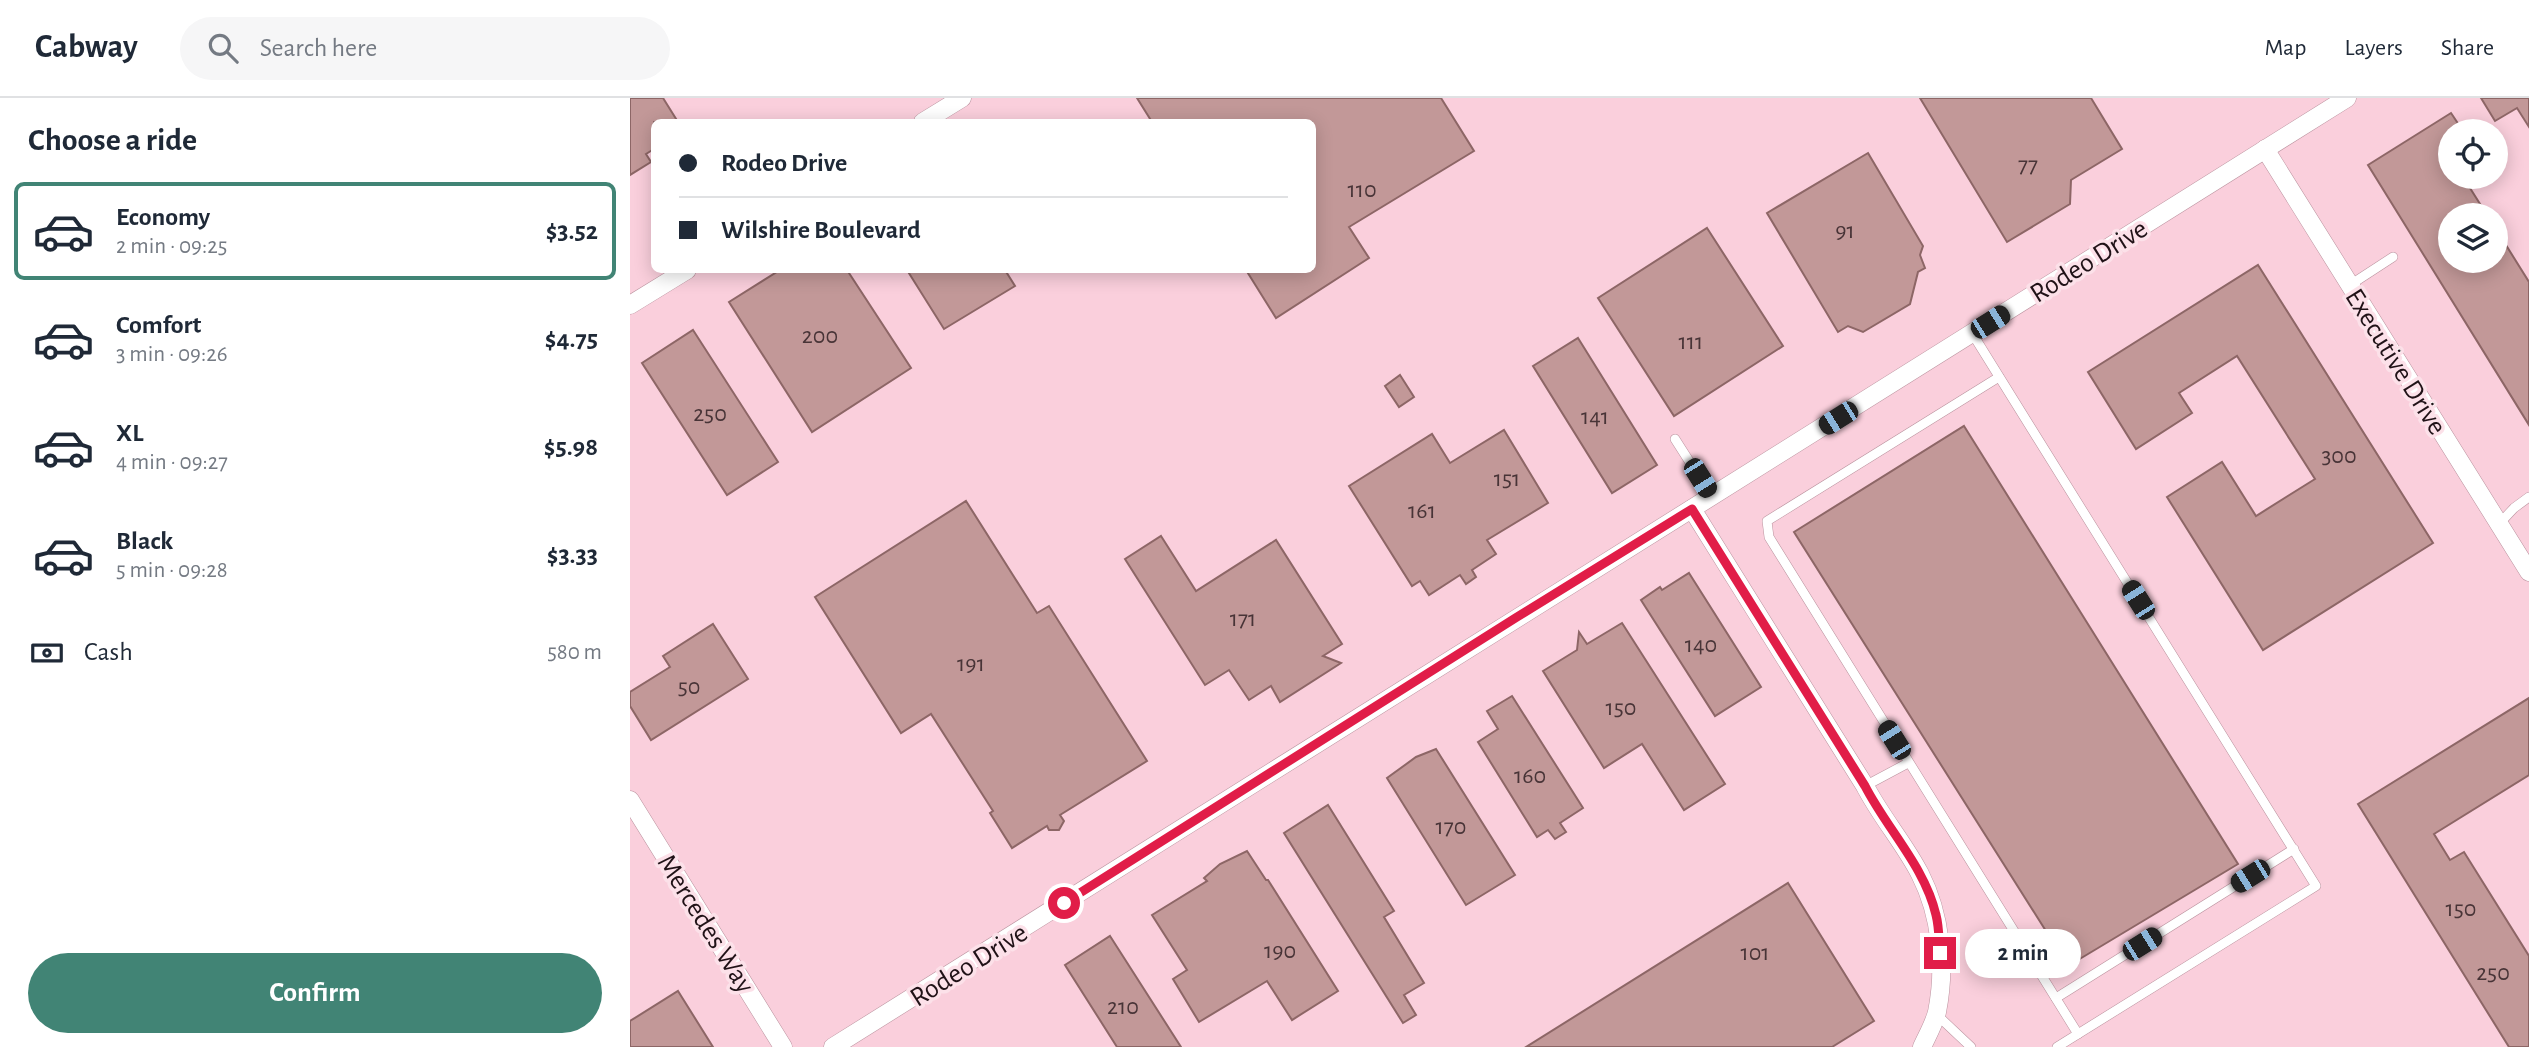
<!DOCTYPE html>
<html lang="en">
<head>
<meta charset="utf-8">
<style>
  :root { --surface:#fff; --page:#f6f6f7; --text:#1f2937; --muted:#747a83; --line:#e0e1e3; --accent:#418475 }
  body { margin:0; font-family:"Alegreya Sans",sans-serif; background:var(--page); color:var(--text); height:100vh; display:flex; flex-direction:column; font-size:26px; white-space:nowrap }
  * { box-sizing:border-box; margin:0 }
  p { font-size:23px; color:var(--muted) }
  .icon { flex:none; width:38px; height:38px; fill:none; stroke:currentColor; stroke-width:2; stroke-linecap:round; stroke-linejoin:round }
  .map { position:relative; flex:1; overflow:hidden }
  .sheet { display:flex; flex-direction:column; background:var(--surface); width:630px }
  .sheet>* { flex:none }
  .hud { position:absolute; left:21px; top:21px; width:665px; height:154px; border-radius:10px; box-shadow:0 4px 18px #0003; display:grid; align-content:center; height:154px; padding:0 28px; background:var(--surface) }
  .buttons { position:absolute; left:1808px; top:21px; display:grid; gap:14px }
  .buttons a { display:grid; place-items:center; width:70px; height:70px; border-radius:50%; background:var(--surface); box-shadow:0 4px 18px #0003; font-size:35px }
  .end { position:absolute; width:32px; height:32px; margin:-16px; border:9px solid #e11d48; background:#fff; box-shadow:0 0 0 4px #fff }
  .from { border-radius:50% }
  .bubble { position:absolute; height:49px; border-radius:24px; background:var(--surface); box-shadow:0 4px 18px #0003; font-size:23px; font-weight:700; line-height:49px; text-align:center }
  .car { position:absolute; width:21px; height:42px; margin:-21px -10px; border-radius:9px; box-shadow:0 0 5px 2px #0007; background:linear-gradient(#222 24%,#8ab4d8 0 40%,#222 0 76%,#8ab4d8 0 86%,#222 0) }
  .hud b { display:flex; align-items:center; gap:24px; height:66px; font-size:26px }
  .hud b+b { border-top:2px solid var(--line) }
  .hud i { width:18px; height:18px; background:var(--text) }
  ul { padding:0; list-style:none }
  li { display:flex; align-items:center; gap:21px; height:98px; margin:0 14px 10px; padding:0 14px; border:4px solid transparent; border-radius:10px }
  li div { flex:1 }
  li b { display:block; font-size:26px }
  li em { font-style:normal; font-weight:700 }
  li.current { border-color:var(--accent) }
  li>.icon { width:63px; height:63px; stroke-width:1.5 }
  h2 { padding:0 28px; font-size:32px; line-height:84px }
  .pay { display:flex; align-items:center; gap:18px; height:77px; padding:0 28px; font-size:26px }
  .pay p { margin-inline-start:auto }
  .cta { display:flex; gap:14px; margin-top:auto; padding:14px 28px }
  .cta a { flex:1; height:80px; border-radius:42px; background:var(--accent); color:#fff; font-size:28px; font-weight:700; line-height:80px; text-align:center }
  header { display:flex; align-items:center; gap:42px; box-sizing:border-box; height:98px; padding:0 35px; background:var(--surface); border-bottom:2px solid var(--line) }
  header strong { font-size:33px }
  nav { display:flex; gap:38px; margin-inline-start:auto; font-size:24px }
  .search { width:490px; height:63px; background:var(--page); display:flex; align-items:center; gap:18px; box-sizing:border-box; padding:0 24px; border-radius:38px; color:var(--muted); font-size:26px }
  main { display:flex; flex:1; min-height:0 }
  .map>svg:first-child { display:block }
  .building { fill:#c29898; stroke:#8d6666; stroke-width:2 }
  .lines { fill:none; stroke-linecap:round; stroke-linejoin:round }
  .lane-casing { stroke:#ba929e; stroke-width:10 }
  .street-casing { stroke:#ba929e; stroke-width:19 }
  .lane { stroke:#fff; stroke-width:9 }
  .street { stroke:#fff; stroke-width:18 }
  .route { stroke:#e11d48; stroke-width:9 }
  .labels { text-anchor:middle; stroke-width:7; stroke-linejoin:round; paint-order:stroke }
  .number-label { font-size:24px; fill:#483437 }
  .street-label { font-size:28px; fill:#201217; stroke:#fce1e9 }
</style>
</head>
<body>
<header>
<strong>Cabway</strong>
<div class="search"><svg class="icon" aria-label="search" viewBox="0 0 24 24"><circle cx="10" cy="10" r="6"/><path d="M15 15l6 6"/></svg>Search here</div>
<nav><a>Map</a><a>Layers</a><a>Share</a></nav>
</header>
<main>
<section class="sheet">
<h2>Choose a ride</h2>
<ul>
<li class="current"><svg class="icon" aria-label="car" viewBox="0 0 24 24"><path d="M5 17H2v-5l4-1 3-4h7l3 4 3 1v5h-3M9 17h6M6 11h13"/><circle cx="7" cy="17" r="2"/><circle cx="17" cy="17" r="2"/></svg><div><b>Economy</b><p>2 min · 09:25</p></div><em>$3.52</em></li>
<li><svg class="icon" aria-label="car" viewBox="0 0 24 24"><path d="M5 17H2v-5l4-1 3-4h7l3 4 3 1v5h-3M9 17h6M6 11h13"/><circle cx="7" cy="17" r="2"/><circle cx="17" cy="17" r="2"/></svg><div><b>Comfort</b><p>3 min · 09:26</p></div><em>$4.75</em></li>
<li><svg class="icon" aria-label="car" viewBox="0 0 24 24"><path d="M5 17H2v-5l4-1 3-4h7l3 4 3 1v5h-3M9 17h6M6 11h13"/><circle cx="7" cy="17" r="2"/><circle cx="17" cy="17" r="2"/></svg><div><b>XL</b><p>4 min · 09:27</p></div><em>$5.98</em></li>
<li><svg class="icon" aria-label="car" viewBox="0 0 24 24"><path d="M5 17H2v-5l4-1 3-4h7l3 4 3 1v5h-3M9 17h6M6 11h13"/><circle cx="7" cy="17" r="2"/><circle cx="17" cy="17" r="2"/></svg><div><b>Black</b><p>5 min · 09:28</p></div><em>$3.33</em></li>
</ul>
<div class="pay"><svg class="icon" aria-label="cash" viewBox="0 0 24 24"><path d="M3 7h18v10H3z"/><circle cx="12" cy="12" r="2"/></svg>Cash<p>580 m</p></div>
<div class="cta"><a>Confirm</a></div>
</section>
<div class="map">
<svg width="1899" height="949" viewBox="0 0 1899 949">
  <rect width="100%" height="100%" fill="#facfdc"/>
  <g class="building">
    <path d="M0,0H33L48,24H24V51L16,56L21,64L0,77Z"/>
    <path d="M507,0H811L844,53L719,129L739,160L646,220L616,172H682V24H522Z"/>
    <path d="M1290,0H1461L1492,51L1441,82L1440,106L1377,144Z"/>
    <path d="M1851,0H1899V29L1887,10L1865,23Z"/>
    <path d="M1821,15L1833,33H1820V79H1833L1857,117H1820V163H1866V131L1899,184V327L1738,67Z"/>
    <path d="M1238,55L1293,148L1290,157L1295,170L1288,174L1280,206L1233,234L1218,228L1208,234L1137,115Z"/>
    <path d="M1077,130L1153,248L1044,318L968,200Z"/>
    <path d="M1628,167L1803,445L1633,552L1537,399L1592,364L1626,418L1685,381L1607,258L1549,295L1562,315L1506,351L1458,274Z"/>
    <path d="M150,172H217L281,270L182,334L99,204Z"/>
    <path d="M277,172H375L385,188L314,231Z"/>
    <path d="M63,232L148,364L97,397L12,265Z"/>
    <path d="M948,240L1027,367L982,395L903,268Z"/>
    <path d="M770,277L784,299L769,309L755,288Z"/>
    <path d="M1334,328L1608,766L1438,868L1164,434Z"/>
    <path d="M874,332L918,405L857,442L866,456L842,472L846,479L836,486L830,477L799,497L790,483L782,488L719,388L802,336L820,365Z"/>
    <path d="M336,403L407,515L419,508L517,663L430,717L434,723L429,732H419L417,728L382,750L360,715L363,713L301,616L271,635L185,499Z"/>
    <path d="M531,438L566,493L646,442L712,546L693,558L711,565L650,604L641,588L619,602L599,572L575,587L495,461Z"/>
    <path d="M1059,475L1131,589L1085,618L1011,502L1030,489L1032,492Z"/>
    <path d="M992,525L1095,686L1054,712L1012,646L974,670L913,573L947,552L949,534L957,546Z"/>
    <path d="M83,526L118,581L21,642L0,608V594L40,569L33,558Z"/>
    <path d="M882,598L953,710L930,725L936,734L925,741L918,732L907,739L848,644L868,631L857,613Z"/>
    <path d="M1899,600V677L1804,736L1820,762L1834,754L1899,858V949H1879L1728,706Z"/>
    <path d="M806,651L885,777L836,807L757,680L786,659Z"/>
    <path d="M698,707L764,813L754,819L794,885L774,897L786,917L773,925L654,735Z"/>
    <path d="M617,753L636,782H638L708,893L662,922L637,883L569,924L543,881L557,872L522,817L577,783L574,780L590,766Z"/>
    <path d="M1158,785L1244,923L1202,949H896Z"/>
    <path d="M480,838L551,949H487L435,867Z"/>
    <path d="M48,893L83,949H0V923Z"/>
  </g>
  <g class="lines">
    <g class="lane-casing">
      <g id="lane">
        <path d="M1720,187L1763,159"/>
        <path d="M1342,235L1686,788L1427,949"/>
        <path d="M1369,279L1137,423L1139,439L1448,936"/>
        <path d="M1045,341L1082,399"/>
        <path d="M1869,426L1884,410L1899,399"/>
        <path d="M1235,688L1278,665"/>
        <path d="M1426,900L1664,751"/>
        <path d="M1306,916L1341,949"/>
      </g>
    </g>
    <g class="street-casing">
      <g id="street">
        <path d="M293,24L332,0"/>
        <path d="M1635,51L1899,474"/>
        <path d="M0,207L57,172"/>
        <path d="M1062,411L1235,688C1251,719 1274,745 1290,776C1311,817 1316,869 1307,914C1304,926 1297,938 1292,949"/>
        <path d="M0,702L153,949"/>
        <path d="M203,949L1717,0"/>
      </g>
    </g>
    <use href="#lane" class="lane"/>
    <use href="#street" class="street"/>
  </g>
  <g class="lines">
    <path class="route" d="M434,805L887,519L1062,411L1235,688C1257,731 1295,769 1306,817C1309,828 1309,842 1310,855"/>
  </g>
  <g class="labels">
    <g class="number-label">
      <text x="1398" y="74">77</text>
      <text x="732" y="99">110</text>
      <text x="1215" y="140">91</text>
      <text x="190" y="245">200</text>
      <text x="1061" y="251">111</text>
      <text x="80" y="323">250</text>
      <text x="965" y="326">141</text>
      <text x="1709" y="365">300</text>
      <text x="877" y="388">151</text>
      <text x="792" y="420">161</text>
      <text x="613" y="528">171</text>
      <text x="1071" y="554">140</text>
      <text x="341" y="573">191</text>
      <text x="59" y="596">50</text>
      <text x="991" y="617">150</text>
      <text x="900" y="685">160</text>
      <text x="821" y="736">170</text>
      <text x="1831" y="818">150</text>
      <text x="650" y="860">190</text>
      <text x="1125" y="862">101</text>
      <text x="1863" y="882">250</text>
      <text x="493" y="916">210</text>
    </g>
    <g class="street-label">
      <text transform="translate(1458 162) rotate(-32)" y="10">Rodeo Drive</text>
      <text transform="translate(1767 263) rotate(58)" y="10">Executive Drive</text>
      <text transform="translate(77 825) rotate(58)" y="10">Mercedes Way</text>
      <text transform="translate(338 866) rotate(-32)" y="10">Rodeo Drive</text>
    </g>
  </g>
</svg>
<div class="buttons">
<a><svg class="icon" aria-label="locate" viewBox="0 0 24 24"><circle cx="12" cy="12" r="6"/><path d="M12 2v4M12 18v4M2 12h4M18 12h4"/></svg></a>
<a><svg class="icon" aria-label="layers" viewBox="0 0 24 24"><path d="M12 4l9 5-9 5-9-5zM3 14l9 5 9-5"/></svg></a>
</div>
<i class="end from" style="left:434px;top:805px"></i>
<i class="end" style="left:1310px;top:855px"></i>
<div class="bubble" style="left:1335px;top:831px;width:116px">2 min</div>
<i class="car" style="left:1360px;top:224px;rotate:58deg"></i>
<i class="car" style="left:1208px;top:320px;rotate:238deg"></i>
<i class="car" style="left:1070px;top:380px;rotate:148deg"></i>
<i class="car" style="left:1508px;top:502px;rotate:328deg"></i>
<i class="car" style="left:1264px;top:642px;rotate:328deg"></i>
<i class="car" style="left:1620px;top:778px;rotate:238deg"></i>
<i class="car" style="left:1512px;top:846px;rotate:58deg"></i>
<div class="hud">
<b><i class="from"></i>Rodeo Drive</b>
<b><i></i>Wilshire Boulevard</b>
</div>
</div>
</main>
</body>
</html>
